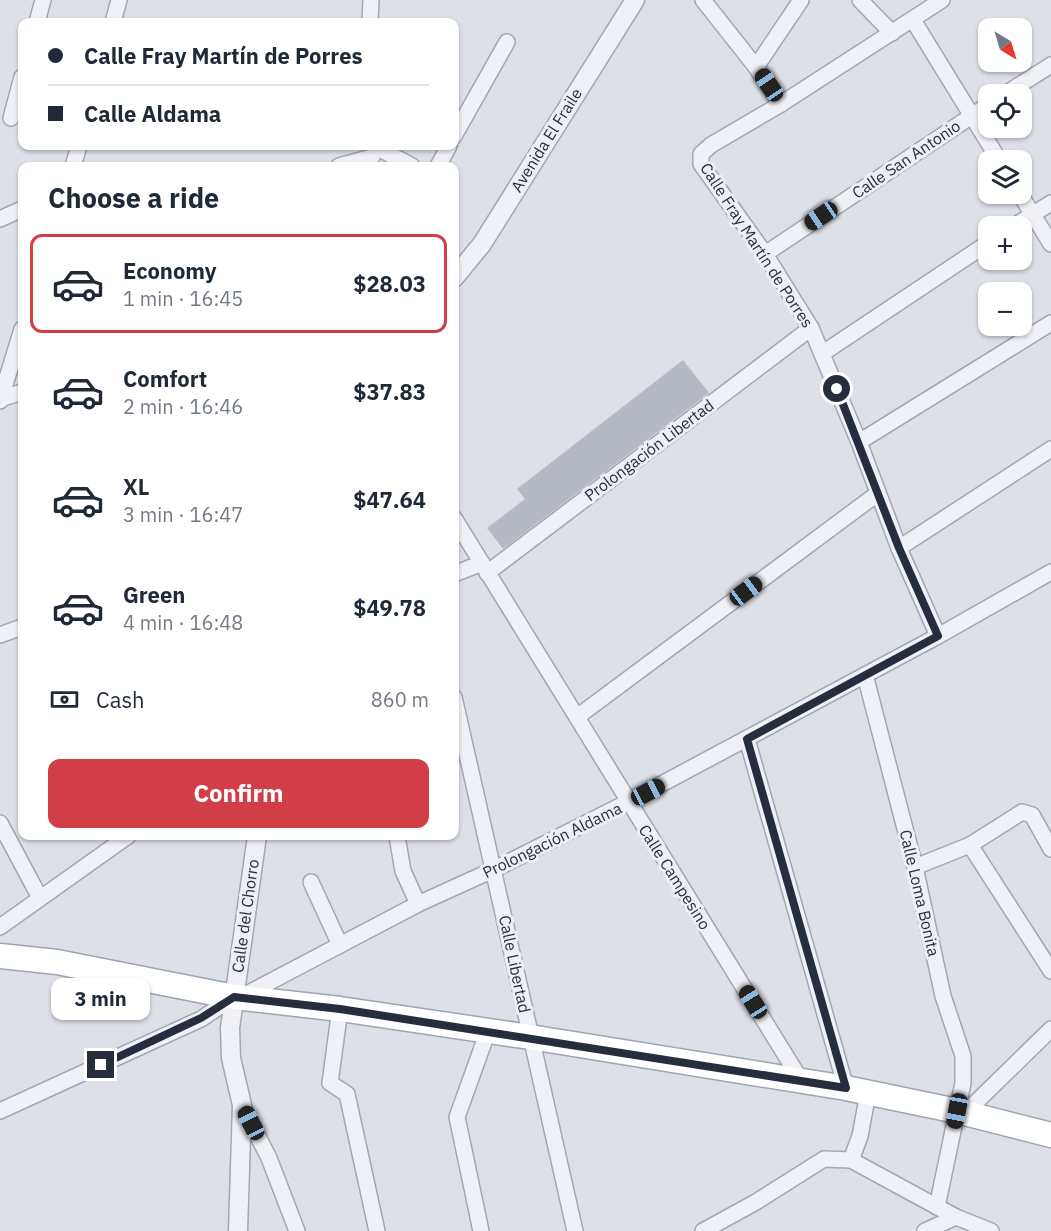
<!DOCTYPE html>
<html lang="en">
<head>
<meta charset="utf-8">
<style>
  :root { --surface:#fff; --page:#f2f2f3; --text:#1f2937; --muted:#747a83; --line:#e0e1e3; --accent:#d13e48 }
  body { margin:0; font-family:"IBM Plex Sans",sans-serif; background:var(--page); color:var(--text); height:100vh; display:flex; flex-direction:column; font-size:22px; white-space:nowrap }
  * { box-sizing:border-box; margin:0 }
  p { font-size:20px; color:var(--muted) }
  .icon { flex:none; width:33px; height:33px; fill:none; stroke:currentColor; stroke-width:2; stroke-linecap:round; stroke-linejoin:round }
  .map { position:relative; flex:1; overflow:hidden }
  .drawer { position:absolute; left:18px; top:162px; width:441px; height:678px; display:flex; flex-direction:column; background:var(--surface); border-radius:12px; box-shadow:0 2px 4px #0004 }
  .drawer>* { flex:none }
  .top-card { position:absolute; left:18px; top:18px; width:441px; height:132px; border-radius:12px; box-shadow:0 2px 4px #0004; display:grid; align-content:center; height:132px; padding:0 30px; background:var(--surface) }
  .needle { width:39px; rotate:142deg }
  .fabs { position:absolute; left:978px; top:18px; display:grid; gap:12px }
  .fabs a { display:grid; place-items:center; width:54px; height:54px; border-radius:12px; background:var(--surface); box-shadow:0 2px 4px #0004; font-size:30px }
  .end { position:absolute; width:27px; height:27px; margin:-14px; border:8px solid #262d3e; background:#fff; box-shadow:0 0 0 3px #fff }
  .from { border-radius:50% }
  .bubble { position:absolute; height:42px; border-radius:12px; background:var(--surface); box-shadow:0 2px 4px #0004; font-size:20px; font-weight:800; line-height:42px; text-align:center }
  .car { position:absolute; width:18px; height:36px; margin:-18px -9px; border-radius:8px; box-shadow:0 0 4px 2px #0007; background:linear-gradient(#222 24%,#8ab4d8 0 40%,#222 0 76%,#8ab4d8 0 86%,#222 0) }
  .top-card b { display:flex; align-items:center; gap:21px; height:57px; font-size:22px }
  .top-card b+b { border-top:2px solid var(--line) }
  .top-card i { width:15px; height:15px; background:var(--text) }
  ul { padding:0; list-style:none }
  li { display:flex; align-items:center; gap:18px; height:99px; margin:0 12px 9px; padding:0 18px; border:3px solid transparent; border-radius:12px }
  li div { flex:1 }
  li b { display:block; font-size:22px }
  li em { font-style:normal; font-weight:800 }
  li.on { border-color:var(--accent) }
  li>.icon { width:54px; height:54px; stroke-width:1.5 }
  h2 { padding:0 30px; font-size:27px; line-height:72px }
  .pay { display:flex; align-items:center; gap:15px; height:66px; padding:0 30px; font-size:22px }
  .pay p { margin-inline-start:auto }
  .action { display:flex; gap:12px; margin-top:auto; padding:12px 30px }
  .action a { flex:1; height:69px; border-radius:12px; background:var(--accent); color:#fff; font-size:24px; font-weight:800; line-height:69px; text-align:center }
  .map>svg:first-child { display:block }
  .building { fill:#b4b9c4 }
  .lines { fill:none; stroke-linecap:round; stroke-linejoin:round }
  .minor-casing { stroke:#a2a7b1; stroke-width:18 }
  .tertiary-casing { stroke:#a2a7b1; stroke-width:21 }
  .primary-casing { stroke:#9ca4b3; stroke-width:27 }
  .minor { stroke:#f0f1f6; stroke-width:15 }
  .tertiary { stroke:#f0f1f6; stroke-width:18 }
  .primary { stroke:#fff; stroke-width:24 }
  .route { stroke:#262d3e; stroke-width:8 }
  .labels { text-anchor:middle; stroke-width:6; stroke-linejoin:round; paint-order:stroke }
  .street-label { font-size:16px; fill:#262d3e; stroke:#edeff5 }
</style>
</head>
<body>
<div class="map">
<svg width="1051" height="1231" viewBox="0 0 1051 1231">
  <rect width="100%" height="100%" fill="#dde0e7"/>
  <path class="building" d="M683,360L709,393L503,549L487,528L525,499L517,489Z"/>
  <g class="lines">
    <g class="minor-casing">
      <g id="minor">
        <path d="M703,0L756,67L781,104"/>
        <path d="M860,0L892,33"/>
        <path d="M913,20L999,160"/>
        <path d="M37,22L43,0"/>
        <path d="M113,22L119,0"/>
        <path d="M370,22L371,0"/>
        <path d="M756,67L801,0"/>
        <path d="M1005,94L1051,65"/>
        <path d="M11,118L22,77"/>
        <path d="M454,136L507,42"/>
        <path d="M374,146L412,166"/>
        <path d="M73,166L79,146"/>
        <path d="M339,166L372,157"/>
        <path d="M438,166L449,146"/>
        <path d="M1020,194L1051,244"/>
        <path d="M0,219L22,209"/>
        <path d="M1014,226L1051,203"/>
        <path d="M765,254L988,105"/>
        <path d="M823,353L988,243"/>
        <path d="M0,399L22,392"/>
        <path d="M0,401L22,329"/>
        <path d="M859,442L1051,323"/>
        <path d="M454,518L802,1082"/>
        <path d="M899,548L1051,449"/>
        <path d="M487,573L811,328"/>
        <path d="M454,574L482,563"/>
        <path d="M0,635L22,627"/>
        <path d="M938,636L899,548L859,442L811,328L765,254L701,164V154L711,145L781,104L942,0"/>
        <path d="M865,675L915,867L943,996L963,1056V1083L937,1207"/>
        <path d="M454,697L575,1231"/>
        <path d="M577,717L877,494"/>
        <path d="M747,739L846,1088"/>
        <path d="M0,823L40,898"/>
        <path d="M397,836L403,871L418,904"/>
        <path d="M970,845L1051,971"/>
        <path d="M915,867L970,845L1022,812L1032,815L1051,849"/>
        <path d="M311,882L340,945"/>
        <path d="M0,927L128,836"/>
        <path d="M241,997L418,904L495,869L628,802L938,636L1051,572"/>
        <path d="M340,1009L330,1083L347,1094L377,1231"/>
        <path d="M242,1105L269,1158L297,1231"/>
        <path d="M0,1111L201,1019L234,997"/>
        <path d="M965,1113L1051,1029"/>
        <path d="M851,1160L860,1136L868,1093"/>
        <path d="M481,1231L457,1117L488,1031"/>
        <path d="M703,1231L756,1202L824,1159L851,1160L956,1217L991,1231"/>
        <path d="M925,1231L956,1217"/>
      </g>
    </g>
    <g class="tertiary-casing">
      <g id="tertiary">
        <path d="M454,278L482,244L635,0"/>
        <path d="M238,1231L242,1105L231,1058L230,1028L257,836"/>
      </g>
    </g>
    <g class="primary-casing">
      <path id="primary" d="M0,956L57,962L234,997L340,1009L530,1037L846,1088L957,1111L1051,1135"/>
    </g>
    <use href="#minor" class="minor"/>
    <use href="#tertiary" class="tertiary"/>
    <use href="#primary" class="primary"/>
  </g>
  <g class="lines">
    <path class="route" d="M101,1065L201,1018L234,997L340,1009L846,1088L747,739L938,636L899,548L837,389"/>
  </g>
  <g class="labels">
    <g class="street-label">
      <text transform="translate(546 140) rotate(-58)" y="6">Avenida El Fraile</text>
      <text transform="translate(906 159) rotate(-34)" y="6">Calle San Antonio</text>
      <text transform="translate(757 245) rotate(57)" y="6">Calle Fray Martín de Porres</text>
      <text transform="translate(649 450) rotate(-37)" y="6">Prolongación Libertad</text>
      <text transform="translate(552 840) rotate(-26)" y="6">Prolongación Aldama</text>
      <text transform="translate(675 877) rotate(58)" y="6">Calle Campesino</text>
      <text transform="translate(920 893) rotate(77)" y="6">Calle Loma Bonita</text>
      <text transform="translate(245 916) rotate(-82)" y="6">Calle del Chorro</text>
      <text transform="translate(515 964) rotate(78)" y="6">Calle Libertad</text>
    </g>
  </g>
</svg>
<div class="fabs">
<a><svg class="needle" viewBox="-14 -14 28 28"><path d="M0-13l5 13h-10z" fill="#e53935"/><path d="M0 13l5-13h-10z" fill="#747a83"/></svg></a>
<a><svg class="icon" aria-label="locate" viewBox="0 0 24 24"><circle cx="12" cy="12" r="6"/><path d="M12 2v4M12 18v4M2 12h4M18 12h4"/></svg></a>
<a><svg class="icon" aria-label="layers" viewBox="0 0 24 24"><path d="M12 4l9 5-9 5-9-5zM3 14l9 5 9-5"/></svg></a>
<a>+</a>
<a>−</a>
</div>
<i class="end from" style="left:837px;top:389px"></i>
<i class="end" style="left:101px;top:1065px"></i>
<div class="bubble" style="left:51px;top:978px;width:99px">3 min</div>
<i class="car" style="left:769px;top:85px;rotate:326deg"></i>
<i class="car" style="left:821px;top:216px;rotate:236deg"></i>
<i class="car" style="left:746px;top:591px;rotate:53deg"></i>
<i class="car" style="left:648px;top:792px;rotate:62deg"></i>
<i class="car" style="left:753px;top:1002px;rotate:328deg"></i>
<i class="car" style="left:957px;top:1111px;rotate:191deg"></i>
<i class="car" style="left:251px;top:1123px;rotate:333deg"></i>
<div class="top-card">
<b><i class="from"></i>Calle Fray Martín de Porres</b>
<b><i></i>Calle Aldama</b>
</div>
<section class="drawer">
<h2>Choose a ride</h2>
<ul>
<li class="on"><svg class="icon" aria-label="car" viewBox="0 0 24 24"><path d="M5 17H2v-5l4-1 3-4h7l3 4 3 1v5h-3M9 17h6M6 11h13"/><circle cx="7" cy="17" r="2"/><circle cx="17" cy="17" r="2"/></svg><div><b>Economy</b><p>1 min · 16:45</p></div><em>$28.03</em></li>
<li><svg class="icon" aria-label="car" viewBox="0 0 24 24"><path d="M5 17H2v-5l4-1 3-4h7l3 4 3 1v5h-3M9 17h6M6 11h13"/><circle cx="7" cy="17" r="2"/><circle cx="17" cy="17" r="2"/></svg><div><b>Comfort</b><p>2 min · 16:46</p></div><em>$37.83</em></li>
<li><svg class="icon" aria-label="car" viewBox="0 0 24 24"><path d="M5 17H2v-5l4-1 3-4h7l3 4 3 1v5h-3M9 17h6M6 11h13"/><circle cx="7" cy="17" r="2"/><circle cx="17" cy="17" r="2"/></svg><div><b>XL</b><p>3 min · 16:47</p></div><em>$47.64</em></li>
<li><svg class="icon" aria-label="car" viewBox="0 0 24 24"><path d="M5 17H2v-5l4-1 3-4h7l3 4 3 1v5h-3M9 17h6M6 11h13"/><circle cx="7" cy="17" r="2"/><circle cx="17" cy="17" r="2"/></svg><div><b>Green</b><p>4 min · 16:48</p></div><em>$49.78</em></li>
</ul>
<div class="pay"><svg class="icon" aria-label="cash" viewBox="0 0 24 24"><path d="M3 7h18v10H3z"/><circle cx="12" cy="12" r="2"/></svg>Cash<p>860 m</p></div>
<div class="action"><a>Confirm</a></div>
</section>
</div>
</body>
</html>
